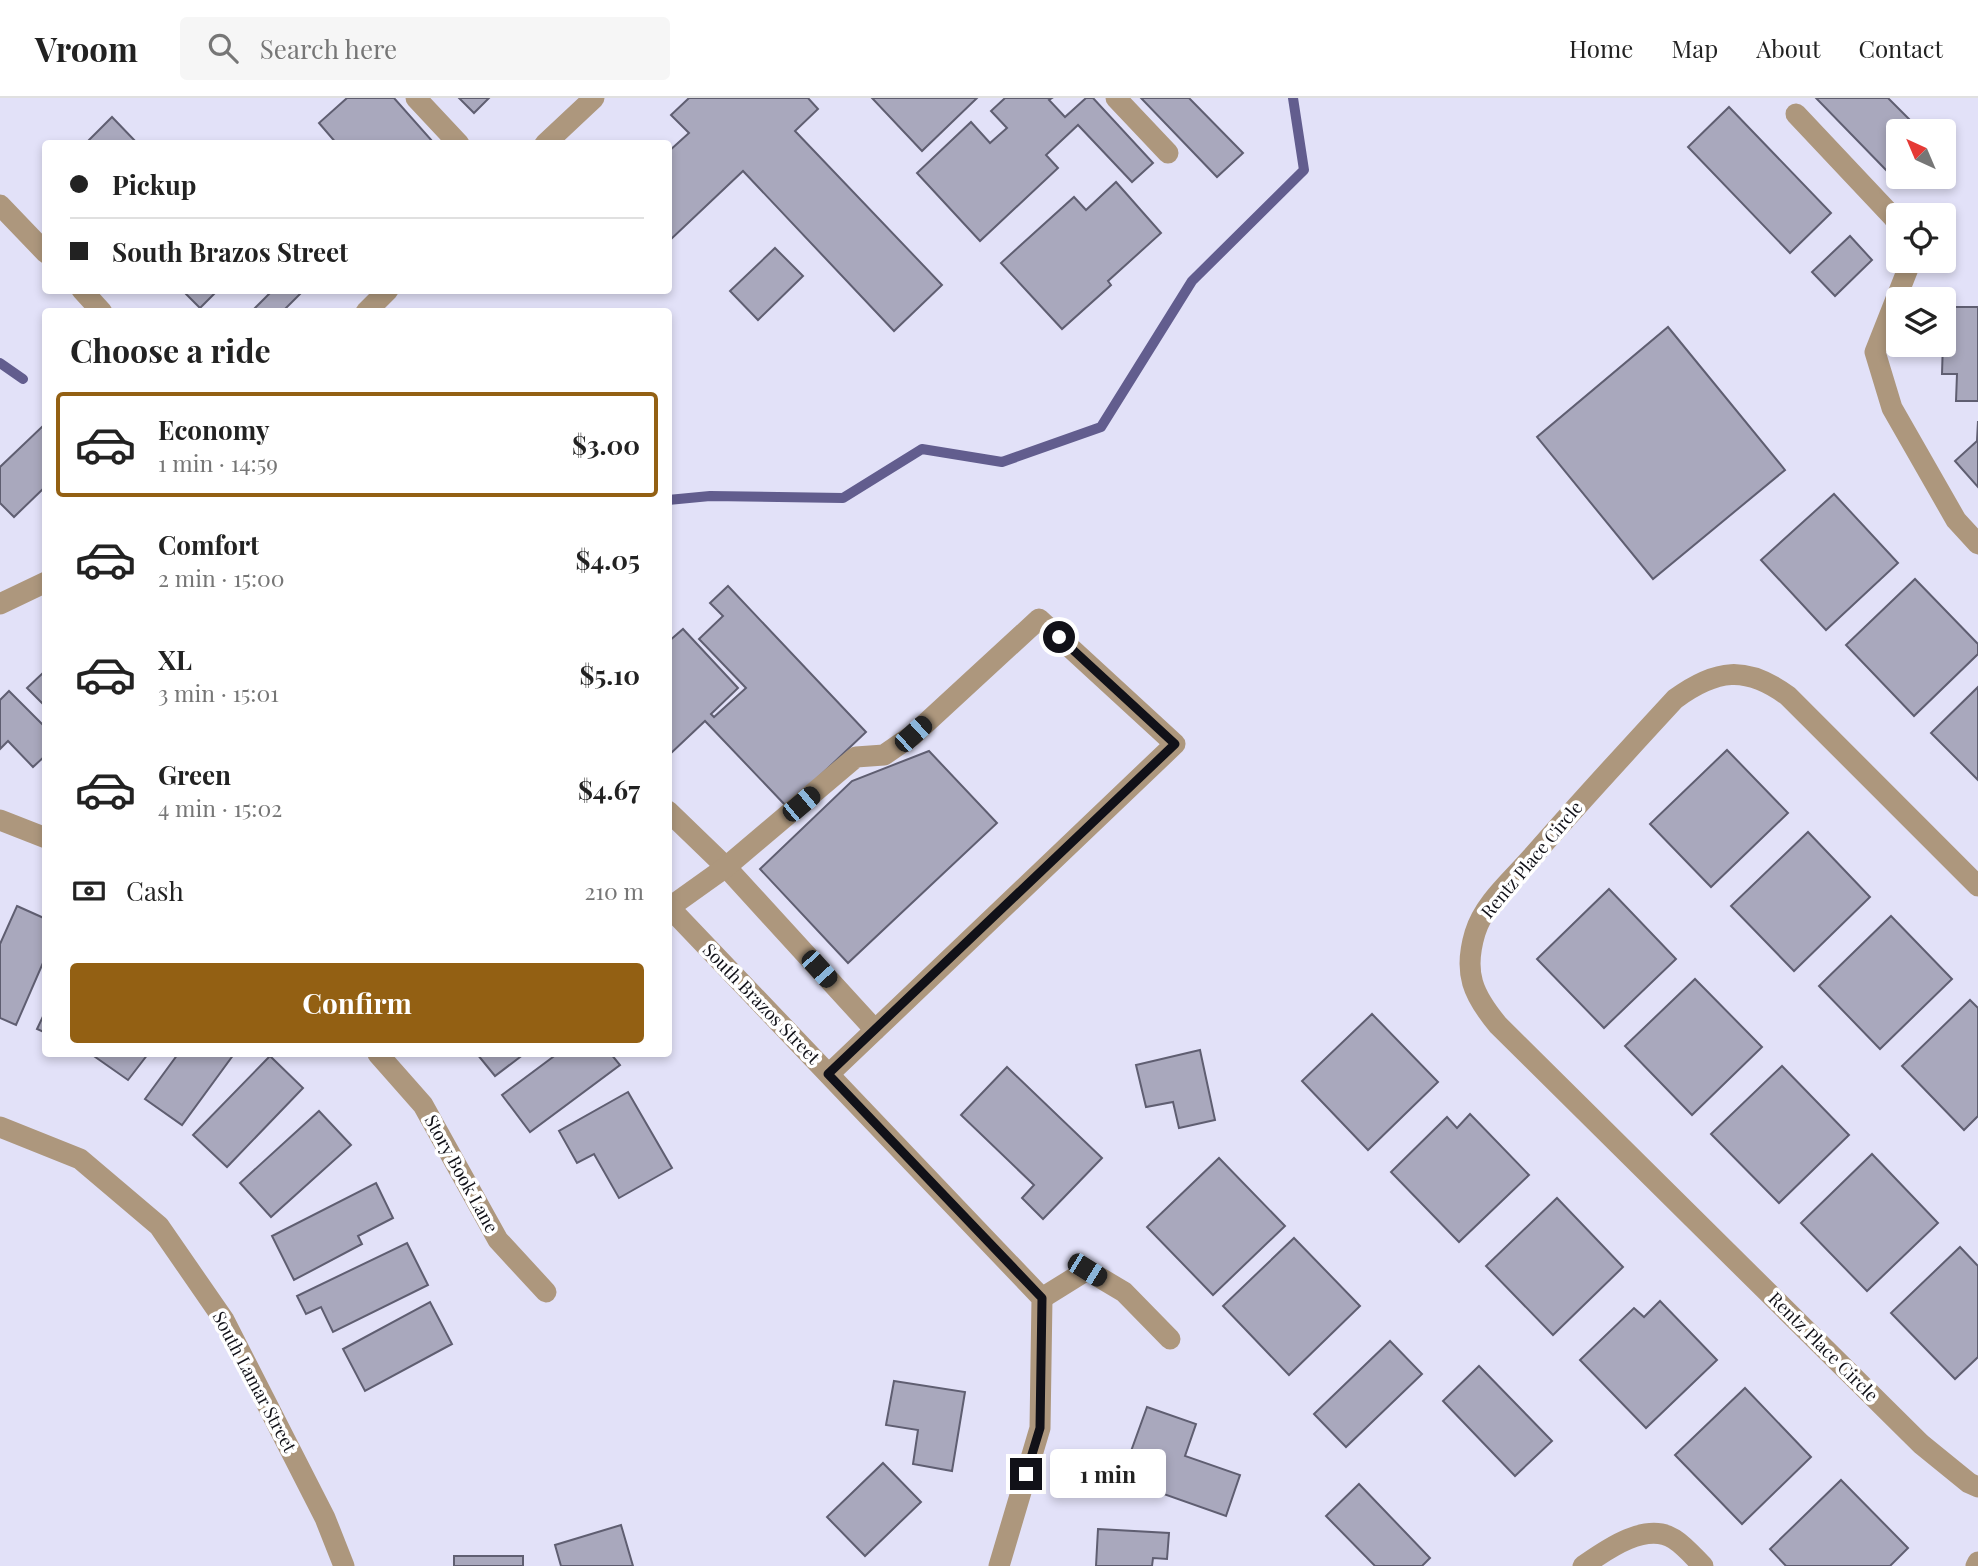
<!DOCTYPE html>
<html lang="en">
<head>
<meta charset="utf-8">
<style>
  :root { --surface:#fff; --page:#f6f6f6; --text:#222; --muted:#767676; --line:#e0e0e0; --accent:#936013 }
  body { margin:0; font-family:"Playfair Display",serif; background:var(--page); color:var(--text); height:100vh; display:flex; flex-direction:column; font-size:26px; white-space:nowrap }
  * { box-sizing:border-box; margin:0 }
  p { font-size:23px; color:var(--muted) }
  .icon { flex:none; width:38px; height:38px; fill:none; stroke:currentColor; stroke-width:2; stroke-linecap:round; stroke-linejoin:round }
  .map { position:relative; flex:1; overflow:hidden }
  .sheet { position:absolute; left:42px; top:210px; width:630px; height:749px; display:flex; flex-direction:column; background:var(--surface); border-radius:7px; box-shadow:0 4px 10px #0003 }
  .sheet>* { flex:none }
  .guide { position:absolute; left:42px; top:42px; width:630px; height:154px; border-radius:7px; box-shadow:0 4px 10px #0003; display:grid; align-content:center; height:154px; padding:0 28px; background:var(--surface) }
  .needle { width:46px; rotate:316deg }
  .fabs { position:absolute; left:1886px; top:21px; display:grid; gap:14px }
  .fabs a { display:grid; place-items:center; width:70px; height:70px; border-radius:7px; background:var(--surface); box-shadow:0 4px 10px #0003; font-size:35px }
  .end { position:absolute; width:32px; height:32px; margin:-16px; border:9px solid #111118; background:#fff; box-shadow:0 0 0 4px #fff }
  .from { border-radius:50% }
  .bubble { position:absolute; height:49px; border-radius:7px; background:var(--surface); box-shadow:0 4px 10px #0003; font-size:23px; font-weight:700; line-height:49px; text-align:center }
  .car { position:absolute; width:21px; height:42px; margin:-21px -10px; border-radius:9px; box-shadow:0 0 5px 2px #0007; background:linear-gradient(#222 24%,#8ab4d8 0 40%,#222 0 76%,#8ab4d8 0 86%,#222 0) }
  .guide b { display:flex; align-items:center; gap:24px; height:66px; font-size:26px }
  .guide b+b { border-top:2px solid var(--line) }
  .guide i { width:18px; height:18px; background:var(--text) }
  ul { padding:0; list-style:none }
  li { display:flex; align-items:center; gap:21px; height:105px; margin:0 14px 10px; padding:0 14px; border:4px solid transparent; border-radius:7px }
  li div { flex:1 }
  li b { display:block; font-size:26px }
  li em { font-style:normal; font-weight:700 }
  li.selected { border-color:var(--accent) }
  li>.icon { width:63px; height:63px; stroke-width:1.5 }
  h2 { padding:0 28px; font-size:32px; line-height:84px }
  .pay { display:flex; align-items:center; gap:18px; height:77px; padding:0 28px; font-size:26px }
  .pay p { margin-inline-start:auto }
  .action { display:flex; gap:14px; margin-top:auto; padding:14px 28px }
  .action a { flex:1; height:80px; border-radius:7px; background:var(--accent); color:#fff; font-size:28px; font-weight:700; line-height:80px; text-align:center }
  header { display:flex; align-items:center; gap:42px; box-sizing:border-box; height:98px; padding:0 35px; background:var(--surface); border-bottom:2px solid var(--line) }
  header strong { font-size:33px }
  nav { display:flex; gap:38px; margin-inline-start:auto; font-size:24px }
  .search { width:490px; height:63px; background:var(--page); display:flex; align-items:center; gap:18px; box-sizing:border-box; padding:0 24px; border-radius:7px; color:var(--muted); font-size:26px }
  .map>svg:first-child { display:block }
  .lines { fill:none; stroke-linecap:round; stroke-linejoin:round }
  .stream { stroke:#625d8e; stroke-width:10 }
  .building { fill:#a9a8bd; stroke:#5f5e71; stroke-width:2 }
  .lane { stroke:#ad977d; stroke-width:21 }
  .street { stroke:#ad977d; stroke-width:21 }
  .route { stroke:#111118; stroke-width:9 }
  .labels { text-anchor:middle; stroke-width:7; stroke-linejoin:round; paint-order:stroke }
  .street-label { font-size:18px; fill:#111118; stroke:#fff }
</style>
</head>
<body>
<header>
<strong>Vroom</strong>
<div class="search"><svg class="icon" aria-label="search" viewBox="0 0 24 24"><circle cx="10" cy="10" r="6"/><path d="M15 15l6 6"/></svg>Search here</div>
<nav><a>Home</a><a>Map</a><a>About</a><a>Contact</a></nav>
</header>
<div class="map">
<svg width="1978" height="1468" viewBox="0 0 1978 1468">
  <rect width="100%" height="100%" fill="#e2e1f8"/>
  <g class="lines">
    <g class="stream">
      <path d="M0,265L23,281"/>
      <path d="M668,402L710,398L843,400L922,351L1002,364L1101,329L1192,183L1304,72L1293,0"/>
    </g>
  </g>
  <g class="building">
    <path d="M347,0H394L433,44L337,46L319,25Z"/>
    <path d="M459,0H489L474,15Z"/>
    <path d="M689,0H808L818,11L795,33L942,187L894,233L743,73L668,144V54L689,35L671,17Z"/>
    <path d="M872,0H977L922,53Z"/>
    <path d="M1005,0H1052L1049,2L1065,19L1086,0H1093L1153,65L1132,84L1078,27L1046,57L1058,70L980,143L917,75L971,24L990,45L1007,30L991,13Z"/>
    <path d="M1141,0H1189L1243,55L1217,79Z"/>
    <path d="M1816,0H1888L1921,33H1899V63L1888,74Z"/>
    <path d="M1729,9L1831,115L1790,155L1688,49Z"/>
    <path d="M112,19L138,46H85Z"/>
    <path d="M1116,84L1161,135L1108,183L1111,187L1062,231L1001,165L1074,99L1086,112Z"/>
    <path d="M1850,138L1872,162L1835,198L1812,174Z"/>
    <path d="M775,150L803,178L758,222L730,193Z"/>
    <path d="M190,192H218L200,210L186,196Z"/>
    <path d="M273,192H304L282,214H251Z"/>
    <path d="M1944,209H1978V303H1956L1957,276H1942Z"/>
    <path d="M1668,229L1785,372L1653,481L1537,339Z"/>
    <path d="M1978,323V389L1955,363L1977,343Z"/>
    <path d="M46,325V388L14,419L0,405V369Z"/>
    <path d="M1834,396L1898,465L1826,532L1761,462Z"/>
    <path d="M1915,481L1978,546V556L1914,618L1846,547Z"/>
    <path d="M728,488L866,634L787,709L705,623L668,658V544L683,531L738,590L711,616L714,619L746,590L699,541L723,518L710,505Z"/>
    <path d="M46,572V609L27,590Z"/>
    <path d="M1978,589V682L1931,635Z"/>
    <path d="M9,593L46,630V657L33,669L8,643L0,651V602Z"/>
    <path d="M1727,652L1788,715L1711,789L1650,726Z"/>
    <path d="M929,653L997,725L848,865L760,771L852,683Z"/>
    <path d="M1808,734L1870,799L1794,873L1731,808Z"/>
    <path d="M1609,791L1676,861L1604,930L1537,861Z"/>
    <path d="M17,808L46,821V858L16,927L0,920V846Z"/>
    <path d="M1891,818L1952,881L1880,951L1819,888Z"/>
    <path d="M1695,881L1762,949L1692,1017L1625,948Z"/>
    <path d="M1970,902L1978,910V1018L1964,1032L1902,968Z"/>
    <path d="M46,912V935L37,931Z"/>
    <path d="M1372,916L1438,984L1368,1052L1302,983Z"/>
    <path d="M1200,952L1215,1022L1179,1030L1173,1004L1146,1009L1136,967Z"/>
    <path d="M91,956H148L128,982Z"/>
    <path d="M178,956H234L182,1027L145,1001Z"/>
    <path d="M477,956H524L495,978Z"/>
    <path d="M557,956H611L620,967L530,1034L502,997Z"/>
    <path d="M270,958L303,990L227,1069L193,1037Z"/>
    <path d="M1782,968L1849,1037L1779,1105L1711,1036Z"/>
    <path d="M1007,969L1102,1060L1043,1121L1022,1100L1034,1087L961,1017Z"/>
    <path d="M628,994L672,1070L619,1100L594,1056L577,1065L559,1033Z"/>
    <path d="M319,1013L351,1047L271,1119L240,1085Z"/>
    <path d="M1470,1016L1529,1077L1459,1144L1391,1074L1447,1019L1457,1030Z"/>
    <path d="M1872,1056L1938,1125L1867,1193L1801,1125Z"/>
    <path d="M1219,1060L1285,1128L1213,1197L1147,1129Z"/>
    <path d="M376,1085L393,1120L358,1138L362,1146L294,1182L272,1138Z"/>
    <path d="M1557,1100L1623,1169L1553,1237L1486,1168Z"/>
    <path d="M1294,1140L1360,1208L1289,1277L1223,1208Z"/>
    <path d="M407,1145L428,1187L333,1234L321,1209L306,1216L297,1198Z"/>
    <path d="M1960,1149L1978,1168V1259L1955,1281L1891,1215Z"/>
    <path d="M1660,1203L1717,1262L1646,1330L1580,1262L1634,1210L1644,1219Z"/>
    <path d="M430,1204L452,1246L365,1293L343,1251Z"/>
    <path d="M1390,1243L1422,1276L1346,1349L1314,1316Z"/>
    <path d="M1479,1268L1552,1343L1515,1378L1443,1303Z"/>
    <path d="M894,1283L965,1294L952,1373L913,1366L918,1332L886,1327Z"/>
    <path d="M1745,1290L1811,1359L1742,1426L1675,1357Z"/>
    <path d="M1147,1309L1196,1326L1185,1358L1240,1377L1226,1418L1121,1381Z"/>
    <path d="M883,1365L921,1404L865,1458L827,1419Z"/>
    <path d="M1841,1382L1908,1450L1890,1468H1786L1770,1451Z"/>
    <path d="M1359,1386L1430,1460L1422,1468H1375L1326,1418Z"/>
    <path d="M621,1427L633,1468H561L555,1447Z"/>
    <path d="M1098,1431L1169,1435L1167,1461L1153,1460L1152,1468H1096Z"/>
    <rect x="454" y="1458" width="69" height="10"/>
  </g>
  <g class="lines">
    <g class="lane">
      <path d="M416,0L459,46"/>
      <path d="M1116,0L1168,55"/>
      <path d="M1796,16L1893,119L1899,128"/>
      <path d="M1911,163L1875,254L1892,310L1956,422L1978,446"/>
      <path d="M668,713L726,769L875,932"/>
      <path d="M670,809L726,769L856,659L884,657L913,637L1039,521L1175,646L829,976"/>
      <path d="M1583,1468C1606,1452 1646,1423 1674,1441C1685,1448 1694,1459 1703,1468"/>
    </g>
    <g class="street">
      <path d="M545,46L594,0"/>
      <path d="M0,107L46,155"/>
      <path d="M82,192L102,214"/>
      <path d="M366,214L388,192"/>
      <path d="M0,506L46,484"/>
      <path d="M0,722L46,740"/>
      <path d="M1978,788L1788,598C1746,567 1716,571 1675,601C1627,653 1579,705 1532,759C1512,782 1484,805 1475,835C1463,875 1473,897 1498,927L1921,1346L1969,1385L1978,1389"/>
      <path d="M668,808L1042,1200L1040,1330L999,1468"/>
      <path d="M378,956L423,1007L498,1142L546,1194"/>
      <path d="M0,1029L80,1061L159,1128L224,1222L325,1420L344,1468"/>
      <path d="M1042,1200L1087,1172L1124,1194L1170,1241"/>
      <path d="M1976,1468L1978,1464"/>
    </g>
  </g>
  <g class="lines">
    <path class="route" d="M1026,1376L1040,1330L1042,1200L828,976L1175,646L1059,539"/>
  </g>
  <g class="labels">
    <g class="street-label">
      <text transform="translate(1532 762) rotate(-50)" y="6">Rentz Place Circle</text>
      <text transform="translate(761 906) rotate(46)" y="6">South Brazos Street</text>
      <text transform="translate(461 1076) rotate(61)" y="6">Story Book Lane</text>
      <text transform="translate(1823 1249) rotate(45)" y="6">Rentz Place Circle</text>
      <text transform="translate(254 1284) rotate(62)" y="6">South Lamar Street</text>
    </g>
  </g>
</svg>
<div class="fabs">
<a><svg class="needle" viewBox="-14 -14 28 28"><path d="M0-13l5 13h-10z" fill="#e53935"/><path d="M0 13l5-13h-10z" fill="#767676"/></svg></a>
<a><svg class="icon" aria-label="locate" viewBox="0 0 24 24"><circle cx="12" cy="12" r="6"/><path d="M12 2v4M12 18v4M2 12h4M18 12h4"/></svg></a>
<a><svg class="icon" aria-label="layers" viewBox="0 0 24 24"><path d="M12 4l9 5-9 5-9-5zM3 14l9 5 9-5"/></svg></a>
</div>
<i class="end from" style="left:1059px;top:539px"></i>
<i class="end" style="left:1026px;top:1376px"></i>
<div class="bubble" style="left:1050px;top:1351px;width:116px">1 min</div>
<i class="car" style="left:913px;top:636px;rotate:48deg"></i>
<i class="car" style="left:801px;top:706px;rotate:50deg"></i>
<i class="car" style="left:819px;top:871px;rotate:138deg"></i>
<i class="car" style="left:1087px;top:1172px;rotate:122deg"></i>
<div class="guide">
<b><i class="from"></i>Pickup</b>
<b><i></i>South Brazos Street</b>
</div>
<section class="sheet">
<h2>Choose a ride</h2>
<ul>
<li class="selected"><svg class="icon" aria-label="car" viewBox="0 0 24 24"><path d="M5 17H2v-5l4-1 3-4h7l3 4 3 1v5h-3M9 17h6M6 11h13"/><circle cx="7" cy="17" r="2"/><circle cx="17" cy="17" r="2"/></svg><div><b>Economy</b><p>1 min · 14:59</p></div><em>$3.00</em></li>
<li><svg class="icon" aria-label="car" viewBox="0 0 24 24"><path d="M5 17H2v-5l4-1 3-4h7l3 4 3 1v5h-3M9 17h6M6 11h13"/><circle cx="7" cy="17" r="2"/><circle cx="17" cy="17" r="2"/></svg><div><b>Comfort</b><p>2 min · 15:00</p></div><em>$4.05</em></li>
<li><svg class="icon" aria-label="car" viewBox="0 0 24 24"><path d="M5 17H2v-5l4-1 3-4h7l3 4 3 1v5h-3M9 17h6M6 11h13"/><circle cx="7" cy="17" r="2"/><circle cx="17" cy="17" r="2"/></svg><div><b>XL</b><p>3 min · 15:01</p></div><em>$5.10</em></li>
<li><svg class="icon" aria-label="car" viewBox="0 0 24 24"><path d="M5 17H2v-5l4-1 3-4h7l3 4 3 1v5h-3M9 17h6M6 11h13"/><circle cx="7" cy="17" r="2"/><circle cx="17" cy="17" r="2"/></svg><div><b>Green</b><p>4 min · 15:02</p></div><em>$4.67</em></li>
</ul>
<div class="pay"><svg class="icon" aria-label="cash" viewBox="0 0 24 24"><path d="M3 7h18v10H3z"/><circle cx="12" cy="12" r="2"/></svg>Cash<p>210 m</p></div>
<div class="action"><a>Confirm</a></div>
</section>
</div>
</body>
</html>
